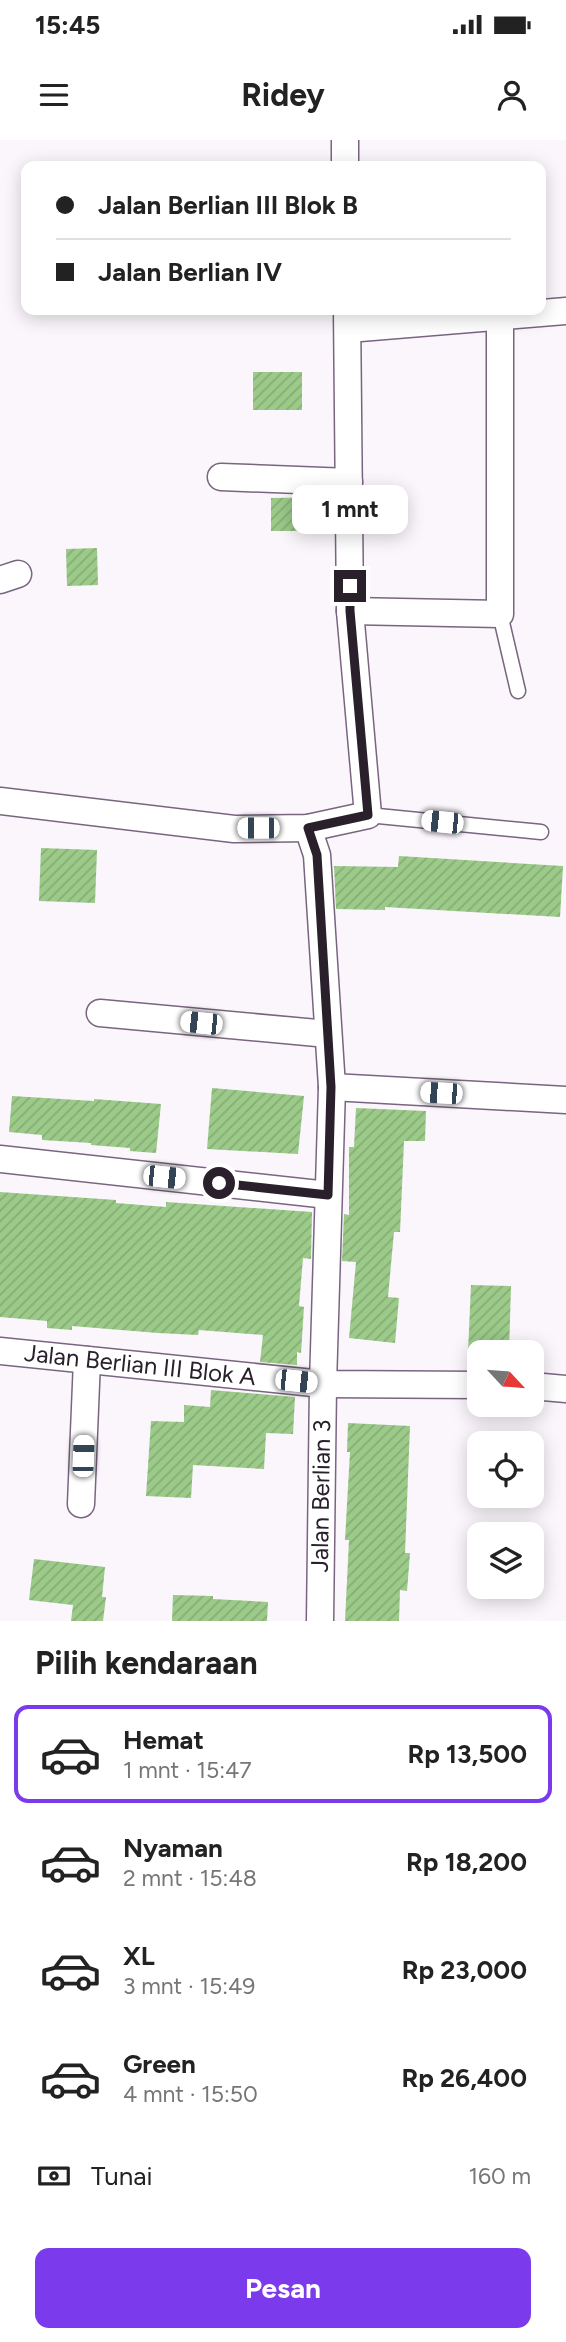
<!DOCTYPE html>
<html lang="id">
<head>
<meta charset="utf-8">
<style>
  :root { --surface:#fff; --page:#f2f2f2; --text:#222; --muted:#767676; --line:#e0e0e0; --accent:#7c3aed }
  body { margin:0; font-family:Figtree,sans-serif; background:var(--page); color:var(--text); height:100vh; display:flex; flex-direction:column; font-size:26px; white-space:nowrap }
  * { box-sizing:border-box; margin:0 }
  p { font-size:23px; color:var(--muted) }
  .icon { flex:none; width:38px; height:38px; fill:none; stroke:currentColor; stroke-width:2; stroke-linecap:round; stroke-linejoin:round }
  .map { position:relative; height:1481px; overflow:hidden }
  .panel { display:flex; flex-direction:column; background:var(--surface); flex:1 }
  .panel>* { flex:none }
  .banner { position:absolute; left:21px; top:21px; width:525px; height:154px; border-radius:14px; box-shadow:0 4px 18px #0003; display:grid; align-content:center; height:154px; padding:0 35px; background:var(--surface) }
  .needle { width:46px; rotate:116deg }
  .buttons { position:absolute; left:467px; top:1200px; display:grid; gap:14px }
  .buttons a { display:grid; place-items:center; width:77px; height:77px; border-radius:14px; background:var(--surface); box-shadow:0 4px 18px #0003; font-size:35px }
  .end { position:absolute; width:32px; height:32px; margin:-16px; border:9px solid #29202b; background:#fff; box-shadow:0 0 0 4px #fff }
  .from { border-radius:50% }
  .bubble { position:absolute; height:49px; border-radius:14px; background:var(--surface); box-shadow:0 4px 18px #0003; font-size:23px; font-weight:700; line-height:49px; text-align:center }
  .car { position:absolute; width:21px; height:42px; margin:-21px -10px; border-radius:9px; box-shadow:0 0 5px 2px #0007; background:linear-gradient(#fff 24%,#345 0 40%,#fff 0 76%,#345 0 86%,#fff 0) }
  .banner b { display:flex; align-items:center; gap:24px; height:66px; font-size:26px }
  .banner b+b { border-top:2px solid var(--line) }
  .banner i { width:18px; height:18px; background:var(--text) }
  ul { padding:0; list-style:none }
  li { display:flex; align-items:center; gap:21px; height:98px; margin:0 14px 10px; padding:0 21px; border:4px solid transparent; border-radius:14px }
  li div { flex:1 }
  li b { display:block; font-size:26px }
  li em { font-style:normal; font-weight:700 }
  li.current { border-color:var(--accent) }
  li>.icon { width:63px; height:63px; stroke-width:1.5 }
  h2 { padding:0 35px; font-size:32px; line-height:84px }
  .pay { display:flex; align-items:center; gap:18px; height:77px; padding:0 35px; font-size:26px }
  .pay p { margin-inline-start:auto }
  .button { display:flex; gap:14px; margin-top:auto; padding:14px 35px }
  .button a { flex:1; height:80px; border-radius:14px; background:var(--accent); color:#fff; font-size:28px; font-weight:700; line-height:80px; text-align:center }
  .status { display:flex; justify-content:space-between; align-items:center; height:49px; padding:0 35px; background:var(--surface); direction:ltr }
  .status svg { height:19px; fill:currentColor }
  header { display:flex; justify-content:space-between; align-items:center; height:91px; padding:0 35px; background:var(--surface); font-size:32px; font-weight:700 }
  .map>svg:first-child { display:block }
  .building { fill:url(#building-hatch) }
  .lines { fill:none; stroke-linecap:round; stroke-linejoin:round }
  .service-casing { stroke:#79657f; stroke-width:17 }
  .minor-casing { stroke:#79657f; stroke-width:29 }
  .service { stroke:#fff; stroke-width:14 }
  .minor { stroke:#fff; stroke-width:26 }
  .route { stroke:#29202b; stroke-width:9 }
  .labels { text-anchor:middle; stroke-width:6; stroke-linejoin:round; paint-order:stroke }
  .street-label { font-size:24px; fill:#29202b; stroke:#fff }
</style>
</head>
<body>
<div class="status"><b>15:45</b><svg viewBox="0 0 49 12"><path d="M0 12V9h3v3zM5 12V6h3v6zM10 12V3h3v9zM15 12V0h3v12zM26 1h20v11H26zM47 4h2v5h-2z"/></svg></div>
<header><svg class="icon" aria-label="menu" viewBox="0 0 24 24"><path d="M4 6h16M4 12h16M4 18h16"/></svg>Ridey<svg class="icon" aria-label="person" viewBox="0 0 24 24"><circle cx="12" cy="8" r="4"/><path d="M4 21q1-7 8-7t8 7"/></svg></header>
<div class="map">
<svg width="566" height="1481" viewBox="0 0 566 1481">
  <defs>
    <pattern id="building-hatch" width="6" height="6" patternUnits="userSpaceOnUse" patternTransform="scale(1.75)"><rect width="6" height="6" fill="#9bca89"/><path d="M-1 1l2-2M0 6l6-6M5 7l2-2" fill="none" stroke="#86ad76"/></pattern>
  </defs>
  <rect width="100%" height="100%" fill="#faf6fb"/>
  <g class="building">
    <rect x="253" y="232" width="49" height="38"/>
    <path d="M330,357L331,391H271V358Z"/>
    <path d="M97,408L98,445L67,446L66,409Z"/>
    <path d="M41,708L97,710L95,763L39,761Z"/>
    <path d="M399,716L563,726L560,777L385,767V770L336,769L334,726L398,727Z"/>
    <path d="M212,948L304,956L298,1014L207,1009Z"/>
    <path d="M12,956L94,961V959L161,964L156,1013L130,1011V1008L91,1005V1003L42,1000V995L9,992Z"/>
    <path d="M356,968L426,971L425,1001H404L400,1092H394L388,1157L399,1158L395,1203L349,1198L356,1122L342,1121L344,1074L349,1075V1007H354Z"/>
    <path d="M0,1052L116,1060V1063L166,1067V1062L312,1072L311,1119L303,1118L299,1166L304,1167L301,1213L297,1212V1225L260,1222L263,1195L199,1190L198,1195L158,1193L72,1186V1190L47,1188V1181L0,1177Z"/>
    <path d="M471,1145L511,1146L509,1213H468Z"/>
    <path d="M211,1250L295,1257L293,1294L266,1293L264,1329L193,1325L191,1358L146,1356L151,1281L184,1282V1265L210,1267Z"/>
    <path d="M348,1283L410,1286L405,1413H410L407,1451L400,1450L399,1481H345L349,1400H345L350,1312H347Z"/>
    <path d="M34,1419L105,1427L102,1457H106L103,1481H71L73,1465L29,1460Z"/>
    <path d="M173,1455L213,1456V1459L268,1462L267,1481H172Z"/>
  </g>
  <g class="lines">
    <g class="service-casing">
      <g id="service">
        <path d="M500,474L518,551"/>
        <path d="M368,675L541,692"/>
      </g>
    </g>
    <g class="minor-casing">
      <g id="minor">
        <path d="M345,0V26"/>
        <path d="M348,189L566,171"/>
        <path d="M221,337L349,342"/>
        <path d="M0,440L18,434"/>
        <path d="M350,471L500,474V178"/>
        <path d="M0,661L234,689L308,688L368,675L350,471L347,170"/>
        <path d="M308,688L317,715L332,947L323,1244L320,1481"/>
        <path d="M100,873L328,894"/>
        <path d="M332,947L566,960"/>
        <path d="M0,1019L328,1055"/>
        <path d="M0,1211L323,1244L480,1245"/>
        <path d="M532,1246L566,1249"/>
        <path d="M81,1364L87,1220"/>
      </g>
    </g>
    <use href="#service" class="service"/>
    <use href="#minor" class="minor"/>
  </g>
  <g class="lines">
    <path class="route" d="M219,1043L328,1055L331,947L317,715L308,688L368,675L350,471V446"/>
  </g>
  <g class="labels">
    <g class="street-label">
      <text transform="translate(140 1225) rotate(6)" y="8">Jalan Berlian III Blok A</text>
      <text transform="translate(321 1356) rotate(-89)" y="8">Jalan Berlian 3</text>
    </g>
  </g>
</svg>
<div class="buttons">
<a><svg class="needle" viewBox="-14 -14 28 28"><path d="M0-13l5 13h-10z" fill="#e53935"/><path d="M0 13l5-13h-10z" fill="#767676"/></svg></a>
<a><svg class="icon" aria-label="locate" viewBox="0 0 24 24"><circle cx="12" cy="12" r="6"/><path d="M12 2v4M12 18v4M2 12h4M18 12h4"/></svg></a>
<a><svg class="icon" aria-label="layers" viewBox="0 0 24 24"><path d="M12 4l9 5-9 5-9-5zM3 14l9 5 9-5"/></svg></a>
</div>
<i class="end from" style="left:219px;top:1043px"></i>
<i class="end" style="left:350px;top:446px"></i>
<div class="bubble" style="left:292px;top:345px;width:116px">1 mnt</div>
<i class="car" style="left:442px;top:682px;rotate:276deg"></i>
<i class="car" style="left:258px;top:688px;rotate:270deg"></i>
<i class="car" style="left:201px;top:883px;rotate:276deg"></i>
<i class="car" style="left:441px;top:953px;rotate:273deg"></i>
<i class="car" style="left:164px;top:1037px;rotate:96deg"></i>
<i class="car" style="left:296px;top:1241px;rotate:96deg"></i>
<i class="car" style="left:83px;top:1316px;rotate:2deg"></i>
<div class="banner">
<b><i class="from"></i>Jalan Berlian III Blok B</b>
<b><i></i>Jalan Berlian IV</b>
</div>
</div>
<section class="panel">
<h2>Pilih kendaraan</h2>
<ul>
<li class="current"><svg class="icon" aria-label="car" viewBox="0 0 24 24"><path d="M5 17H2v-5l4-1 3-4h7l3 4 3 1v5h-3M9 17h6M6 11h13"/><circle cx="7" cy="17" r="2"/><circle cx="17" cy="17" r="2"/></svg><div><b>Hemat</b><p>1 mnt · 15:47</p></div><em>Rp 13,500</em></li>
<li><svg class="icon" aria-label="car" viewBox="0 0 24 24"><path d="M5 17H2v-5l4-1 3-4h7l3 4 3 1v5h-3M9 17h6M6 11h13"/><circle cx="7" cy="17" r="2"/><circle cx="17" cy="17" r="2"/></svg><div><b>Nyaman</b><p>2 mnt · 15:48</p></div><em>Rp 18,200</em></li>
<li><svg class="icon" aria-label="car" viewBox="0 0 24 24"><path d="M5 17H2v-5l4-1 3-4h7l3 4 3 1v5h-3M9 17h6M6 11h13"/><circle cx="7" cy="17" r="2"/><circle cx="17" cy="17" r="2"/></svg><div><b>XL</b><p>3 mnt · 15:49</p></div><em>Rp 23,000</em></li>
<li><svg class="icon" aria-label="car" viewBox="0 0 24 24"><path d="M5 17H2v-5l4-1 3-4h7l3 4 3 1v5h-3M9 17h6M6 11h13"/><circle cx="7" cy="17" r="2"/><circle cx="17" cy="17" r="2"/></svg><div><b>Green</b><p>4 mnt · 15:50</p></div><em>Rp 26,400</em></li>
</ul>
<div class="pay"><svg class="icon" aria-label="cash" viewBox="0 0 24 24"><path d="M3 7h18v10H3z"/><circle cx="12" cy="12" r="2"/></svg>Tunai<p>160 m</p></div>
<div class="button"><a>Pesan</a></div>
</section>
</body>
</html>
